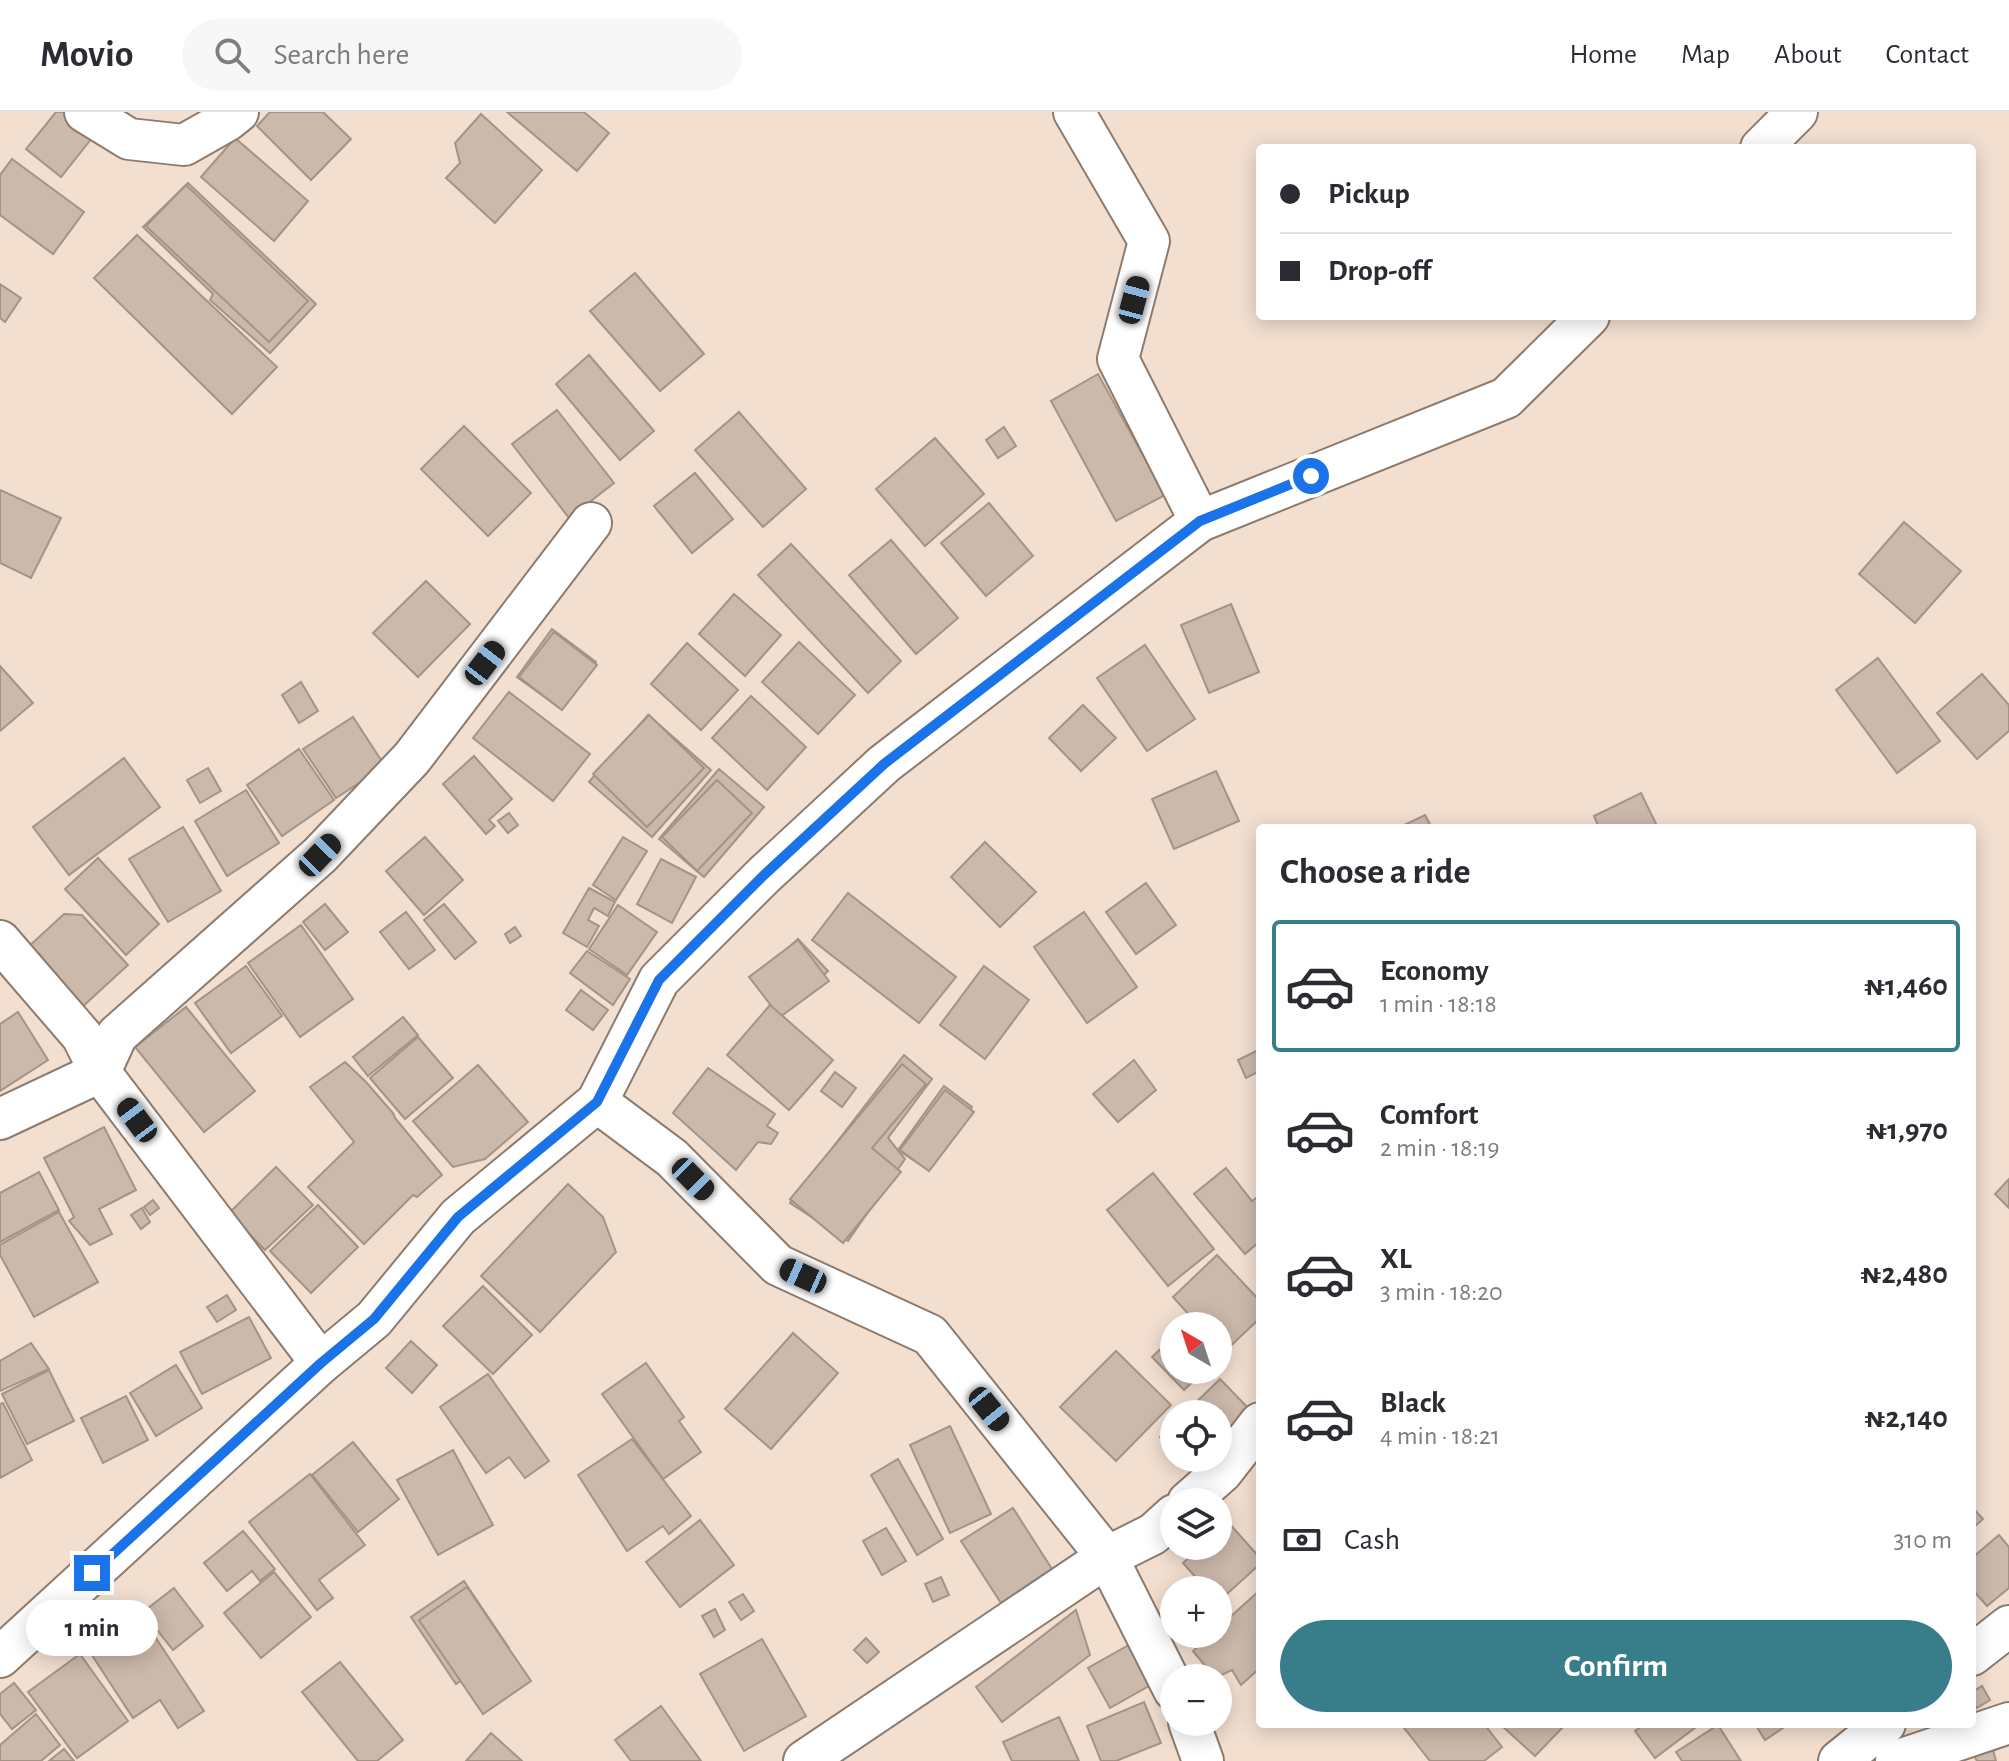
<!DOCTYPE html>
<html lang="en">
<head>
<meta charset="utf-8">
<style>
  :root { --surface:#fff; --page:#f7f7f7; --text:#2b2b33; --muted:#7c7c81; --line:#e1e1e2; --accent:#387d8a }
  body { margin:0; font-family:"Alegreya Sans",sans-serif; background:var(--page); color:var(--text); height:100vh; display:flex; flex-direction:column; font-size:30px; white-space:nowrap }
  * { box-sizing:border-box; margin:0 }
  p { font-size:26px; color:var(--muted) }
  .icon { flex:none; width:44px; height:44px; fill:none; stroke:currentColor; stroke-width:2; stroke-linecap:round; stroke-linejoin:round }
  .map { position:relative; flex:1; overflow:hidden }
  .panel { position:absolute; left:1256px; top:712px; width:720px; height:904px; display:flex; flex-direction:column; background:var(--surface); border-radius:8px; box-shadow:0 4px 20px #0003 }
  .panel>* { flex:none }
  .banner { position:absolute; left:1256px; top:32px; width:720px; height:176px; border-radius:8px; box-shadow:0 4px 20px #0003; display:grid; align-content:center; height:176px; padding:0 24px; background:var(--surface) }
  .needle { width:52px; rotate:321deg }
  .tools { position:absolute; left:1160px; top:1200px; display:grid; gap:16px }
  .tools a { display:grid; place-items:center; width:72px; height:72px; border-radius:50%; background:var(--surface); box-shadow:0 4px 20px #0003; font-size:40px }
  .end { position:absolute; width:36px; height:36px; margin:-18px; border:10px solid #1a73e8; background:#fff; box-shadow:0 0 0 4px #fff }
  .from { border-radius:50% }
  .bubble { position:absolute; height:56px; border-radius:28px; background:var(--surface); box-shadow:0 4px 20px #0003; font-size:26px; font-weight:700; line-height:56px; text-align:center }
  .car { position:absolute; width:24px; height:48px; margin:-24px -12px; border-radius:10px; box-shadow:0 0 6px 2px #0007; background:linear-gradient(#222 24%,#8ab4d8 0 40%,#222 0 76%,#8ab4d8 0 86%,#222 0) }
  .banner b { display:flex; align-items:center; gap:28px; height:76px; font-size:30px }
  .banner b+b { border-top:2px solid var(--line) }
  .banner i { width:20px; height:20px; background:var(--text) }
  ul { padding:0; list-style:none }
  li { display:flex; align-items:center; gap:24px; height:132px; margin:0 16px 12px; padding:0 8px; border:4px solid transparent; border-radius:8px }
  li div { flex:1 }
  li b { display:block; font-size:30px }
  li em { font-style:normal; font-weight:700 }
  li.selected { border-color:var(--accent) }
  li>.icon { width:72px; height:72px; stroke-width:1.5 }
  h2 { padding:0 24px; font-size:36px; line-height:96px }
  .pay { display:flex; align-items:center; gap:20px; height:88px; padding:0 24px; font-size:30px }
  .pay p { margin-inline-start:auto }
  .action { display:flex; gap:16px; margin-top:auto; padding:16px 24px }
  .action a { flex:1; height:92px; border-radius:48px; background:var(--accent); color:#fff; font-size:32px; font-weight:700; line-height:92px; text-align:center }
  header { display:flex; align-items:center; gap:48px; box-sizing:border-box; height:112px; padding:0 40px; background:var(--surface); border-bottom:2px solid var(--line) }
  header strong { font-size:38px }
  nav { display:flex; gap:44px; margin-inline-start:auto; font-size:28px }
  .search { width:560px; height:72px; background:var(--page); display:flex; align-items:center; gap:20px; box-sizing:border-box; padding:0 28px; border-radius:44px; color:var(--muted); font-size:30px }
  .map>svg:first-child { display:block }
  .building { fill:#cbb9ab; stroke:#a59486; stroke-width:2 }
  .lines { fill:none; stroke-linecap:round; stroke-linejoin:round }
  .minor-casing { stroke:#8d7c6e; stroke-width:44 }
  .minor { stroke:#fff; stroke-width:40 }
  .route { stroke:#1a73e8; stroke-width:10 }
</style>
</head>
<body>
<header>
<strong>Movio</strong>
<div class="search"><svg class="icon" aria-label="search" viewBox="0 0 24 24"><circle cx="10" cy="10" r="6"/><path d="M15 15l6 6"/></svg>Search here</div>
<nav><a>Home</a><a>Map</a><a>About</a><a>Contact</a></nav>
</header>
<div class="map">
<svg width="2009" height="1649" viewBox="0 0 2009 1649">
  <rect width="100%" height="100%" fill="#f2dfd0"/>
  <g class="building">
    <path d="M56,0H70L96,21L61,65L26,37Z"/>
    <path d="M270,0H323L351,27L311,68L257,14Z"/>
    <path d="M507,0H584L609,21L577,59Z"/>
    <path d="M481,2L542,58L495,111L446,66L460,51L455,31Z"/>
    <path d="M235,26L308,89L274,129L201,65Z"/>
    <path d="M12,47L84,100L53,142L0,103V63Z"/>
    <path d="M188,71L316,192L270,241L210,188L213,182L143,115Z"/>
    <path d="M186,73L308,189L269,230L146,114Z"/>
    <path d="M137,123L277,255L232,302L94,166Z"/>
    <path d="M635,161L704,242L660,279L590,199Z"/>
    <path d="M0,172L21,186L5,210L0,206Z"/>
    <path d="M589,243L654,319L620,348L556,272Z"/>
    <path d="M1098,262L1165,383L1116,409L1051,289Z"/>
    <path d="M557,298L614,371L569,406L512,332Z"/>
    <path d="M739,300L806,377L763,415L695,338Z"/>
    <path d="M464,314L531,381L488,424L421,357Z"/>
    <path d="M1004,315L1016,334L998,346L986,328Z"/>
    <path d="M935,326L984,382L925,434L876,377Z"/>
    <path d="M695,361L733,407L692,441L654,394Z"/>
    <path d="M0,378L61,406L31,466L0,451Z"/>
    <path d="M989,391L1033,444L986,484L941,431Z"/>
    <path d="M1904,410L1961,459L1915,511L1859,462Z"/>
    <path d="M891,428L958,506L916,542L849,463Z"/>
    <path d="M791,432L901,549L868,581L758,463Z"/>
    <path d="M426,469L470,512L418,565L373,521Z"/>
    <path d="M734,482L781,523L745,564L699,522Z"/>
    <path d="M1231,492L1259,560L1209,581L1181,513Z"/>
    <path d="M552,517L596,550L561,597L517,565Z"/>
    <path d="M554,520L597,553L562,598L519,565Z"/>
    <path d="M799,530L855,583L818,622L762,570Z"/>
    <path d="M687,531L738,578L701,618L651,572Z"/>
    <path d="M1145,533L1195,607L1147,639L1097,566Z"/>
    <path d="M1878,546L1940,629L1897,661L1836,578Z"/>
    <path d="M0,554L33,591L0,619Z"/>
    <path d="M1982,562L2009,593V619L1977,647L1937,601Z"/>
    <path d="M301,570L318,599L299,611L282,583Z"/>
    <path d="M509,580L590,642L553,689L473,626Z"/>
    <path d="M751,584L806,635L767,678L712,626Z"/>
    <path d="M1083,593L1116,626L1081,659L1049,626Z"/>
    <path d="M648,603L711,658L652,725L589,670L611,644L628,658L651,632L635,618Z"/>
    <path d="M649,603L704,656L647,715L593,662Z"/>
    <path d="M353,605L385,654L336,686L303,637Z"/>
    <path d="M299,637L334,688L282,724L247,673Z"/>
    <path d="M474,644L512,687L489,708L495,714L486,722L443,672Z"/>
    <path d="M124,646L160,695L69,763L33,715Z"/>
    <path d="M208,656L221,679L200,691L187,668Z"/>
    <path d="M719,657L764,695L704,765L659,727Z"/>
    <path d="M1216,659L1239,709L1174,737L1152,687Z"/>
    <path d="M717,668L752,701L697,759L662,725Z"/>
    <path d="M246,678L279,731L227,764L195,709Z"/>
    <path d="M1641,681L1658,716H1599L1594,704Z"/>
    <path d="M509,701L518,713L508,721L498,709Z"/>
    <path d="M1425,703L1432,716H1398Z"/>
    <path d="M183,715L221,779L168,810L129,747Z"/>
    <path d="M425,725L463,768L424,803L386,759Z"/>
    <path d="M623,725L647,739L616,788L593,773Z"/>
    <path d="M985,730L1036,780L1000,815L951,765Z"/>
    <path d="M98,746L159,812L126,843L65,777Z"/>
    <path d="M661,747L696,765L672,811L637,792Z"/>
    <path d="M1146,771L1176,813L1136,842L1106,800Z"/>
    <path d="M589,776L615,790L608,804L594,796L588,808L599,814L587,835L563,821Z"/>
    <path d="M848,781L956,865L919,911L812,828Z"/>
    <path d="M325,792L348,820L325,838L303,810Z"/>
    <path d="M444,792L476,830L455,847L424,808Z"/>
    <path d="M618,793L657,820L627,863L589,837Z"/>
    <path d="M406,800L435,838L409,857L380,820Z"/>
    <path d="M1084,800L1137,875L1087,911L1034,835Z"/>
    <path d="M64,802L82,803L128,853L81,896L27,836Z"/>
    <path d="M301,813L353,887L300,925L248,851Z"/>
    <path d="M515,815L521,824L510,831L505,822Z"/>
    <path d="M798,827L828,859L785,900L755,867Z"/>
    <path d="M798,828L829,869L780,905L749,865Z"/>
    <path d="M587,839L630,867L613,893L570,861Z"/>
    <path d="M246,854L282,904L231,941L195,891Z"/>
    <path d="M984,854L1029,888L985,947L940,913Z"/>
    <path d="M581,878L608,898L593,918L566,898Z"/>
    <path d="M770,893L833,948L789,998L727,943Z"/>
    <path d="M186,895L255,979L204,1020L135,935Z"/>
    <path d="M18,900L48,948L0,979V912Z"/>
    <path d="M403,905L418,923L368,964L353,945Z"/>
    <path d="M418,925L453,966L405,1007L370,966Z"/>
    <path d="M1260,937V959L1246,966L1238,948Z"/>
    <path d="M904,943L932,967L888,1026L905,1047L848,1129L790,1091Z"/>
    <path d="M1134,948L1156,978L1118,1010L1093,982Z"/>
    <path d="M345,950L366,970L393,1001L395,1006L442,1063L417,1085L413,1083L364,1132L308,1075L354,1030L310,975Z"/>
    <path d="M902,952L926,972L872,1036L901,1060L843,1131L790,1087Z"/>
    <path d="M478,953L528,1010L485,1047L453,1055L413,1009Z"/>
    <path d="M708,956L775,1002L767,1014L778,1021L771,1032L758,1030L736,1058L673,1001Z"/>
    <path d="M835,960L856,976L842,995L821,979Z"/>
    <path d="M944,974L972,995L928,1058L898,1038Z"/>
    <path d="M945,978L974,1000L929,1059L900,1038Z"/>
    <path d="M104,1015L136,1078L99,1097L112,1122L90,1133L69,1109L74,1105L44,1046Z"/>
    <path d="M276,1055L313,1093L265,1138L229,1101Z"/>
    <path d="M1226,1056L1252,1089L1260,1083V1129L1245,1142L1194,1082Z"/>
    <path d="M39,1060L59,1098L0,1130V1081Z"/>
    <path d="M1153,1061L1214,1137L1168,1174L1107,1098Z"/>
    <path d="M2009,1067V1096L1995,1082Z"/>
    <path d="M568,1072L603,1105L616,1140L540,1220L481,1164Z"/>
    <path d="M153,1088L159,1096L150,1103L144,1095Z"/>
    <path d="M318,1093L358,1135L311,1181L270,1139Z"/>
    <path d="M142,1096L150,1110L141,1117L131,1103Z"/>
    <path d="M59,1100L98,1170L34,1205L0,1143V1133Z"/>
    <path d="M1217,1143L1260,1189V1206L1218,1246V1214H1184L1192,1206L1173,1185Z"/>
    <path d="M483,1174L532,1223L493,1262L443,1214Z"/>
    <path d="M227,1183L236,1198L217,1210L207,1195Z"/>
    <path d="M249,1205L271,1246L202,1282L180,1240Z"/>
    <path d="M793,1221L838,1261L771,1337L725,1297Z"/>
    <path d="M1174,1224V1258H1205L1184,1278L1152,1245Z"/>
    <path d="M411,1229L437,1253L412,1281L386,1256Z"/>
    <path d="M31,1231L49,1257L0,1279V1249Z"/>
    <path d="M1116,1239L1171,1293L1116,1349L1060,1295Z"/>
    <path d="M646,1251L684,1305L679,1309L701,1340L663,1367L602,1282Z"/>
    <path d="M176,1253L202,1296L156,1324L130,1281Z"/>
    <path d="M49,1258L74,1309L27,1332L2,1282Z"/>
    <path d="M488,1262L549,1349L525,1366L509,1345L486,1361L440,1295Z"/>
    <path d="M1220,1267L1253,1301L1218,1336V1302H1184Z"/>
    <path d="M126,1284L148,1328L103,1351L81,1306Z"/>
    <path d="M3,1291L32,1348L0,1366V1292Z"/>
    <path d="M1174,1311V1339L1160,1325Z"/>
    <path d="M950,1314L991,1402L950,1421L910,1333Z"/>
    <path d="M632,1327L691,1404L669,1422L663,1414L627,1439L578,1363Z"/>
    <path d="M353,1330L399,1387L358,1420L312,1363Z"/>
    <path d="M453,1338L493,1413L438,1443L397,1368Z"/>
    <path d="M1181,1346H1207L1194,1359Z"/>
    <path d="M898,1347L943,1427L917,1443L871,1363Z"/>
    <path d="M310,1362L365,1433L319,1468L333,1486L317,1498L249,1410Z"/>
    <path d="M1972,1395L1983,1407L1972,1417Z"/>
    <path d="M1013,1396L1052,1457L1001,1491L961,1429Z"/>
    <path d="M700,1408L734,1453L680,1495L646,1450Z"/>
    <path d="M1228,1410L1260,1446V1452L1218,1490V1478H1207L1183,1451L1202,1434H1218V1419Z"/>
    <path d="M886,1416L906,1449L882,1463L863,1429Z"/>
    <path d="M243,1419L275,1457L260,1469L252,1459L227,1479L204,1451Z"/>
    <path d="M1999,1423L2009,1435V1476L1987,1494L1972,1477V1446Z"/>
    <path d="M274,1460L311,1505L261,1546L224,1501Z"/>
    <path d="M941,1465L949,1483L933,1490L925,1472Z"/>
    <path d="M464,1469L509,1536L456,1572L411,1505Z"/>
    <path d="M467,1475L531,1569L483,1602L419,1508Z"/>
    <path d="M174,1476L203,1514L173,1538L143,1500Z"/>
    <path d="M1260,1478V1556L1241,1573L1232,1558L1215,1566L1193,1539L1212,1522H1218V1516Z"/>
    <path d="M743,1482L754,1499L741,1508L729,1490Z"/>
    <path d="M715,1497L725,1518L714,1525L702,1504Z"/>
    <path d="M1076,1498L1090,1543L1002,1610L976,1575Z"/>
    <path d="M138,1499L204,1599L178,1616L160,1588L133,1606L86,1534Z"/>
    <path d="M866,1526L879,1540L867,1551L854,1538Z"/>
    <path d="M762,1527L806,1604L744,1639L700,1562Z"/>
    <path d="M1134,1530L1156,1570L1110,1596L1088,1556Z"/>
    <path d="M80,1542L128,1609L77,1646L28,1580Z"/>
    <path d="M340,1550L403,1628L377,1649H358L302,1580Z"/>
    <path d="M14,1571L36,1598L12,1617L0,1602V1582Z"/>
    <path d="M1982,1574L1990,1588L1977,1596L1972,1589V1580Z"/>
    <path d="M1144,1590L1161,1631L1116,1649H1101L1087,1614Z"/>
    <path d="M661,1594L701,1649H631L615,1628Z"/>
    <path d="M36,1602L60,1633L41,1649H0V1633Z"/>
    <path d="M1059,1605L1079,1649H1012L1003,1630Z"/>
    <path d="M1401,1612H1484L1502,1635L1484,1649H1430Z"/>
    <path d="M1500,1612H1562L1564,1614L1535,1644Z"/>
    <path d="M1645,1612H1700L1655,1646L1635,1619Z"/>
    <path d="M1755,1612H1789L1765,1628Z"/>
    <path d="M1718,1613L1741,1649H1682L1676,1640Z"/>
    <path d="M491,1621L522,1649H466Z"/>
    <path d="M1991,1630L1996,1649H1977L1969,1635Z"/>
    <path d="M64,1637L74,1649H49Z"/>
  </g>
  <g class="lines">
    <g class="minor-casing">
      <g id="minor">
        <path d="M85,0L129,27L184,33L228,8L238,0"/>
        <path d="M1074,0L1149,129L1118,247L1200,409"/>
        <path d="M1761,36L1797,0"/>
        <path d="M0,829L82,924L100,960L321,1251"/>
        <path d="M597,990L672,1046L778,1153L930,1223L1107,1445L1174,1578"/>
        <path d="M0,1007L100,960L117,923L320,743L412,646L591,411"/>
        <path d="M1188,1390L1222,1360L1260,1311"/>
        <path d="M1972,1543L2009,1514"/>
        <path d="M0,1545L321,1251L374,1207L458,1105L597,990L659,868L764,763L884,652L1200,409L1506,286L1589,204"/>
        <path d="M1189,1610L1203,1649"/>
        <path d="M804,1649L1107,1445L1153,1422L1174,1403"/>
        <path d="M1839,1649L1885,1612"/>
        <path d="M1896,1649L2009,1611"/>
      </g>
    </g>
    <use href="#minor" class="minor"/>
  </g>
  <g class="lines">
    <path class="route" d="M92,1461L321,1251L374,1207L458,1105L597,990L659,868L764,763L884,652L1200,409L1311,364"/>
  </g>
</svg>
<div class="tools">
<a><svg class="needle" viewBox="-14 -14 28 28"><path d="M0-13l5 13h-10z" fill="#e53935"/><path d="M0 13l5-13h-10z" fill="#7c7c81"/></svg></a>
<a><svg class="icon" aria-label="locate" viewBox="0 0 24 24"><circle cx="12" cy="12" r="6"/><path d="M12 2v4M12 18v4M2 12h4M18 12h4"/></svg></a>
<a><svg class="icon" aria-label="layers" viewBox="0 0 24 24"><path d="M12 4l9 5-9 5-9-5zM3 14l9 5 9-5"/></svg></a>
<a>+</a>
<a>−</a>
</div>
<i class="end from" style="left:1311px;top:364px"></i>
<i class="end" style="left:92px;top:1461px"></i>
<div class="bubble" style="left:26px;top:1488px;width:132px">1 min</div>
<i class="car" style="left:1134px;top:188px;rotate:15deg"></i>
<i class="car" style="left:485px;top:551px;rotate:38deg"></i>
<i class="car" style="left:320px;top:743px;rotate:44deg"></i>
<i class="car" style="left:137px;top:1008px;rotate:323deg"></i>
<i class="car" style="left:693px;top:1067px;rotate:135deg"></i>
<i class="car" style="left:803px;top:1164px;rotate:294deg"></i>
<i class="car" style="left:989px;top:1297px;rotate:141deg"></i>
<div class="banner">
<b><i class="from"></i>Pickup</b>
<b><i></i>Drop-off</b>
</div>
<section class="panel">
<h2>Choose a ride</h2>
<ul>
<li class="selected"><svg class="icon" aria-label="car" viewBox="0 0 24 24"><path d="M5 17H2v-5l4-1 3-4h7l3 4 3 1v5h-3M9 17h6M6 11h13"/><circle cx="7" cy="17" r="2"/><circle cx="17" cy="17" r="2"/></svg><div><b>Economy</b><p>1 min · 18:18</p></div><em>₦1,460</em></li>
<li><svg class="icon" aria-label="car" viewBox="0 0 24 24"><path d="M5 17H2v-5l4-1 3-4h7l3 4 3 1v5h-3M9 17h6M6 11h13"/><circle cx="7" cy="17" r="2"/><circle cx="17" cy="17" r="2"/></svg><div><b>Comfort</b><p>2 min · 18:19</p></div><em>₦1,970</em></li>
<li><svg class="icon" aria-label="car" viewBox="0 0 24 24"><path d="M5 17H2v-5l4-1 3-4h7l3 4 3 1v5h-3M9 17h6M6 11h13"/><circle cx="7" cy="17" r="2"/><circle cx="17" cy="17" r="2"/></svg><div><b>XL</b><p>3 min · 18:20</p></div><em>₦2,480</em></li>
<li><svg class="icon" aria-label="car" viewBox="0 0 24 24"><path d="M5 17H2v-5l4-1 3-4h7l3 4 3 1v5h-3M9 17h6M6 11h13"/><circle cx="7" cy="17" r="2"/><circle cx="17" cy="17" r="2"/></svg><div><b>Black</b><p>4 min · 18:21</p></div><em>₦2,140</em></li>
</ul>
<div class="pay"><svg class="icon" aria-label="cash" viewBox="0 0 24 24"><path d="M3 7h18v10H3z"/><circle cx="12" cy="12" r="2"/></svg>Cash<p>310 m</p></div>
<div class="action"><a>Confirm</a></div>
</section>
</div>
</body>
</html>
